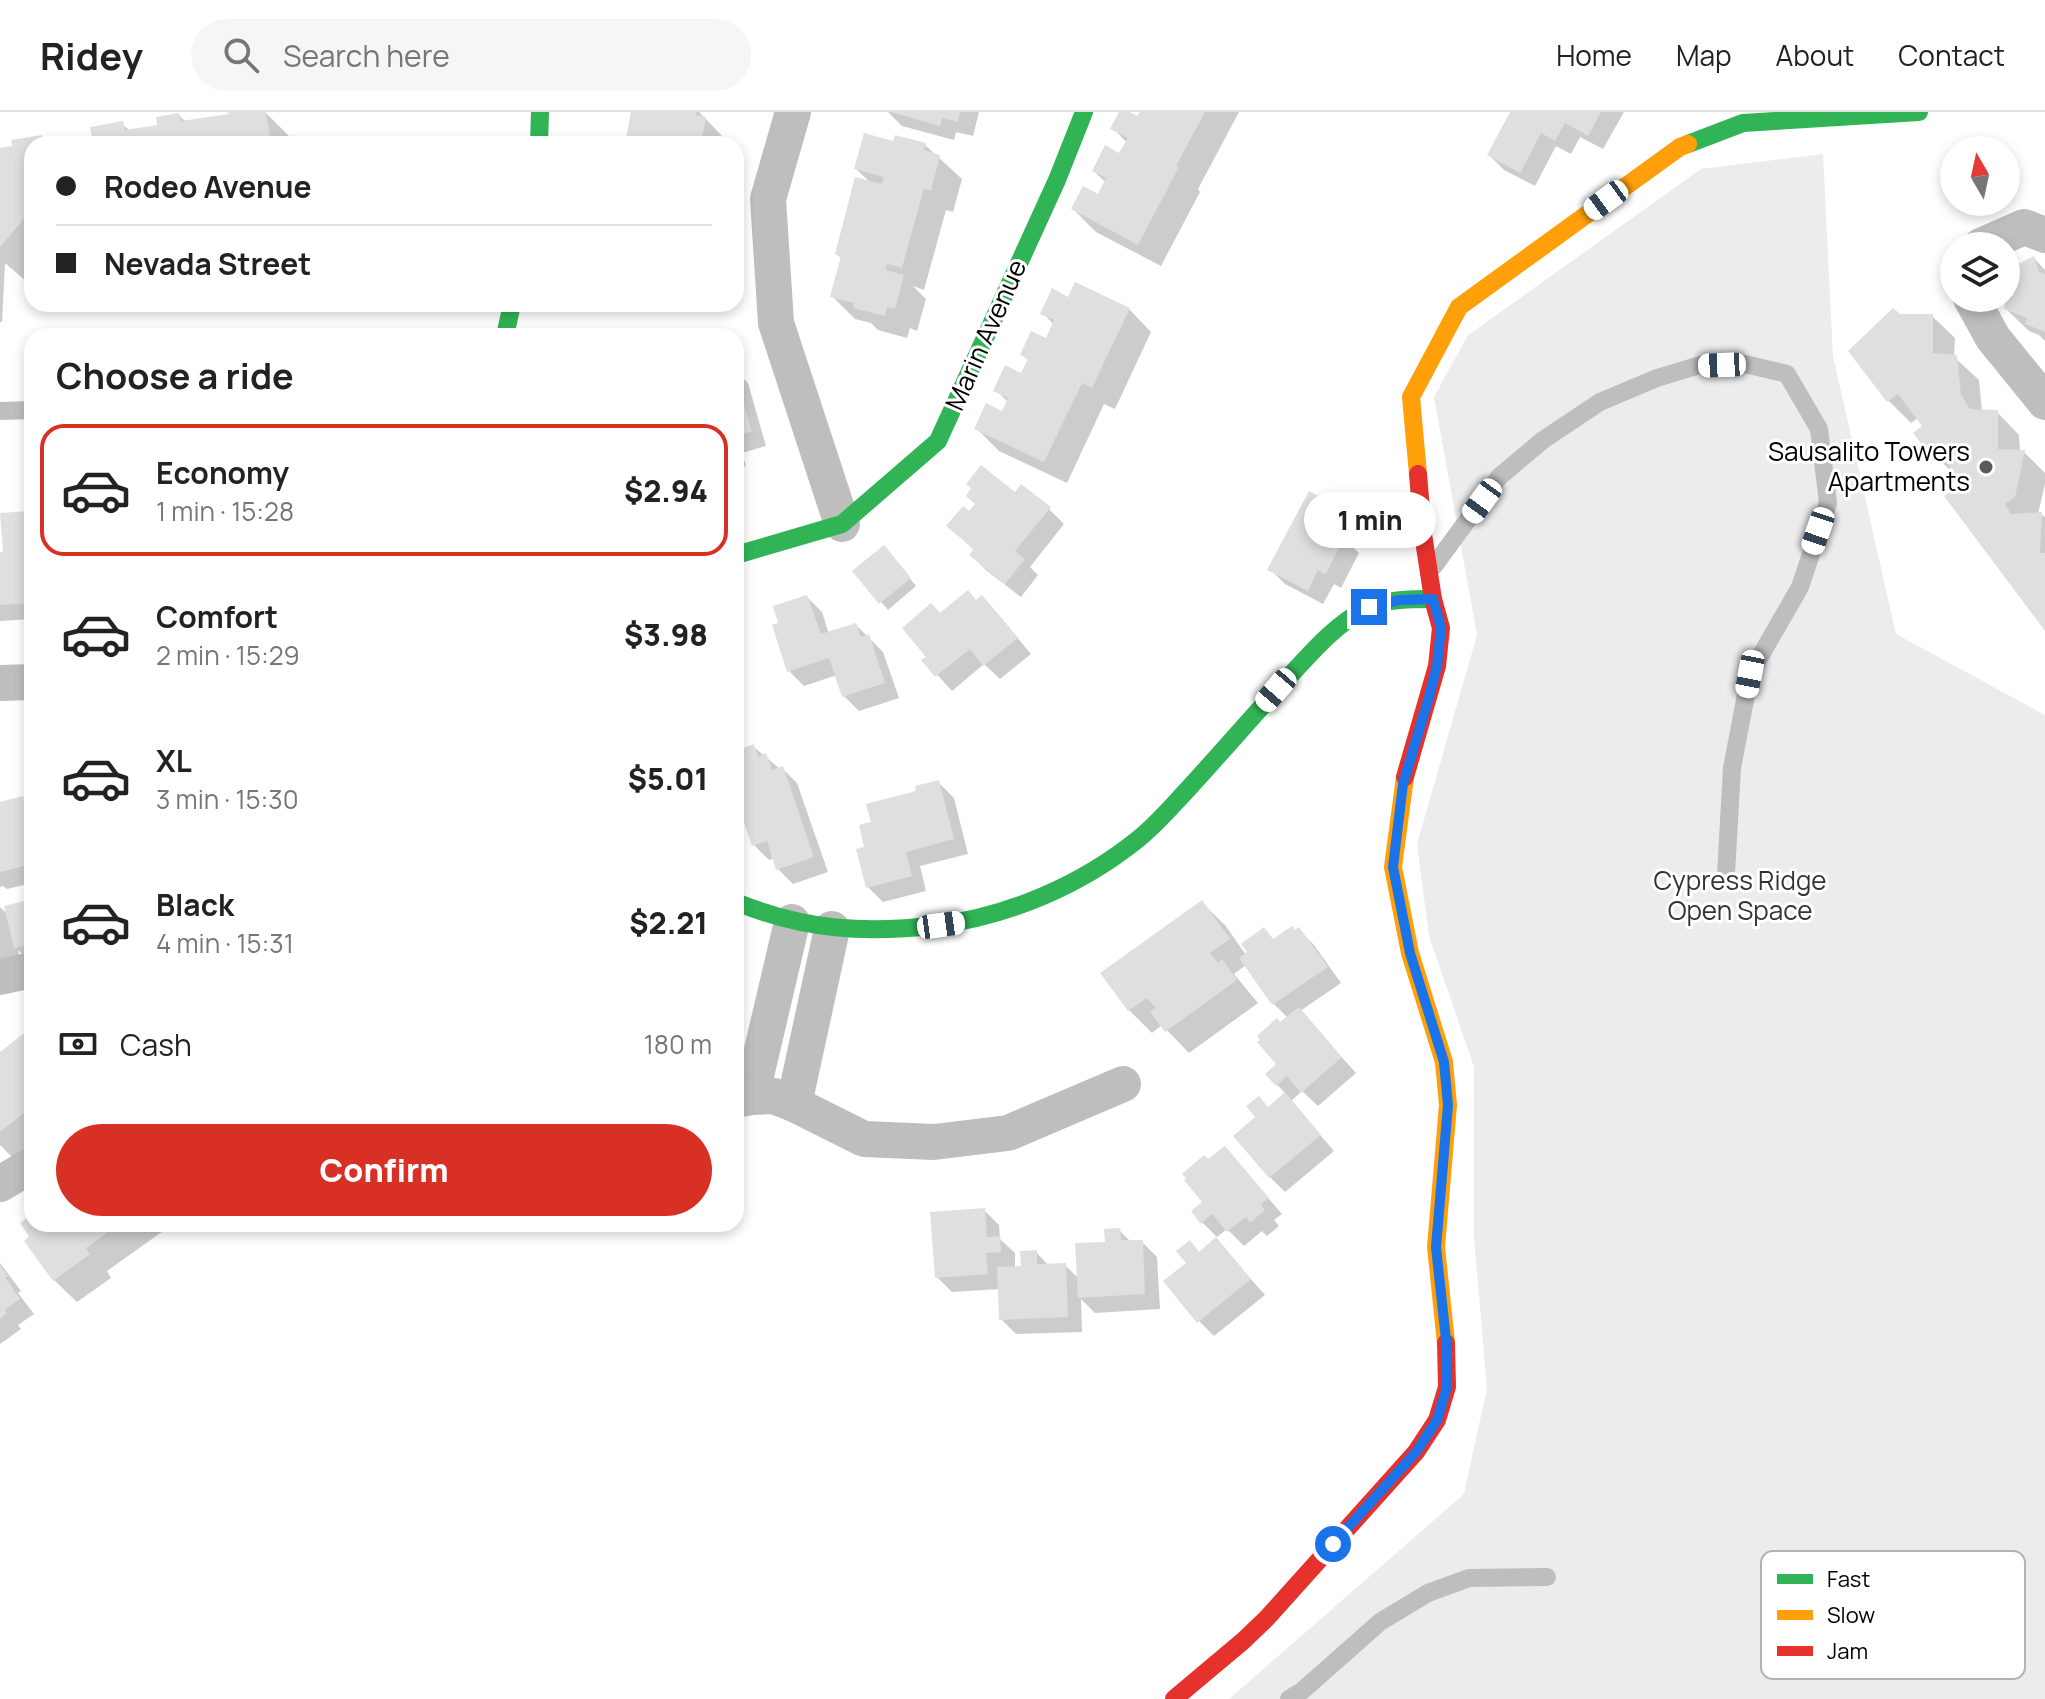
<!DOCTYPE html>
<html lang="en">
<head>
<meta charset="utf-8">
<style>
  :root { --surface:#fff; --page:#f6f6f6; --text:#222; --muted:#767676; --line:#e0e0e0; --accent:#d93025 }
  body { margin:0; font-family:Manrope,sans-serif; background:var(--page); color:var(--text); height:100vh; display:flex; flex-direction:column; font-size:30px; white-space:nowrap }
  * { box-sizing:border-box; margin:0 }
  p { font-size:26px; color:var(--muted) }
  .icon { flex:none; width:44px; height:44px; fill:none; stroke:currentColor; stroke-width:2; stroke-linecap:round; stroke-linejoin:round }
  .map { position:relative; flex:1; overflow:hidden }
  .details { position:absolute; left:24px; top:216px; width:720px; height:904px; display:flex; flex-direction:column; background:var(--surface); border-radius:24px; box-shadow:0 4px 12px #0003 }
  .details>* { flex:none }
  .hud { position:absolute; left:24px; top:24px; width:720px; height:176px; border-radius:24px; box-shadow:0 4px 12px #0003; display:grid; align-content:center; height:176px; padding:0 32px; background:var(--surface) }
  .needle { width:52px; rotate:351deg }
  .controls { position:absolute; left:1940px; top:24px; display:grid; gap:16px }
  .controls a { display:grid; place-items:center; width:80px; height:80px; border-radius:50%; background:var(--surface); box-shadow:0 4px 12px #0003; font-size:40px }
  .end { position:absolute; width:36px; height:36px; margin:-18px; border:10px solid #1a73e8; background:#fff; box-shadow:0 0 0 4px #fff }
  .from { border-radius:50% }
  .bubble { position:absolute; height:56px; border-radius:28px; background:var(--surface); box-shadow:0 4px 12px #0003; font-size:26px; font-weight:800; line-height:56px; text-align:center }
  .car { position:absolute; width:24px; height:48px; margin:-24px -12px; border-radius:10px; box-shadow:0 0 6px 2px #0007; background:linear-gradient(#fff 24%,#345 0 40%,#fff 0 76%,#345 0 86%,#fff 0) }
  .hud b { display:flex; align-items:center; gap:28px; height:76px; font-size:30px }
  .hud b+b { border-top:2px solid var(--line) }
  .hud i { width:20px; height:20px; background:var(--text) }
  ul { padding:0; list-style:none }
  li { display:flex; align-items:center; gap:24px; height:132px; margin:0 16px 12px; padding:0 16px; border:4px solid transparent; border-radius:24px }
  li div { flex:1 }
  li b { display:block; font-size:30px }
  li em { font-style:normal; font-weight:800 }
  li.current { border-color:var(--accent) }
  li>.icon { width:72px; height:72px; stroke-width:1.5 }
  h2 { padding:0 32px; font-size:36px; line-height:96px }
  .pay { display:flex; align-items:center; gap:20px; height:88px; padding:0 32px; font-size:30px }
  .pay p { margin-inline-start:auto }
  .primary-button { display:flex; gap:16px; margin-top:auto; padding:16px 32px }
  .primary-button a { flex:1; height:92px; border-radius:48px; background:var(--accent); color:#fff; font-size:32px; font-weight:800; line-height:92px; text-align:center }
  header { display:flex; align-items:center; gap:48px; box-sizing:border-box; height:112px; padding:0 40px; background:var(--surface); border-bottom:2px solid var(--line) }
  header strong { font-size:38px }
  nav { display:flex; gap:44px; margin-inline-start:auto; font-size:28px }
  .search { width:560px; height:72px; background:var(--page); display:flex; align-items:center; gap:20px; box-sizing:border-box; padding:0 28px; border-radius:44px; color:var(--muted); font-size:30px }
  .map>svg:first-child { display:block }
  .green { fill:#ececec }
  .shadow { fill:#0003 }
  .building { fill:#dfdfdf }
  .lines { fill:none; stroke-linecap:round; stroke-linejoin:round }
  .lane { stroke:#bebebe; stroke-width:18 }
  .street { stroke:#bebebe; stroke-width:36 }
  .fast { stroke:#30b455; stroke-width:18 }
  .slow { stroke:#ff9f0a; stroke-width:18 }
  .jam { stroke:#e5322d; stroke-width:18 }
  .route { stroke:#1a73e8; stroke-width:10 }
  .poi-dot { fill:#595959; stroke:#fff; stroke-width:3 }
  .labels { text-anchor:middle; stroke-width:6; stroke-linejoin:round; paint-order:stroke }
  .street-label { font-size:26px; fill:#000; stroke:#fff }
  .poi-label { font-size:26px; fill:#000; stroke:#fff; text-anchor:end }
  .park-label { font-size:26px; fill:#333; stroke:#fff }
  .key { fill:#fff; stroke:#b2b2b2; stroke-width:2 }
  .key-label { font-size:22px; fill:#000 }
</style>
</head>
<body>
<header>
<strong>Ridey</strong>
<div class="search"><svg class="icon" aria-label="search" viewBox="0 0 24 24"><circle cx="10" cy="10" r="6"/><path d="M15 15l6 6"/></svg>Search here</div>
<nav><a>Home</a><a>Map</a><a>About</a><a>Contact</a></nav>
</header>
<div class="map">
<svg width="2045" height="1587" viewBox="0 0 2045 1587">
  <rect width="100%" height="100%" fill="#fff"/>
  <path class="green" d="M1823,42L1833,244L1896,522L2045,603V1587H1229L1464,1382L1487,1276L1474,1126V955L1429,824L1417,732L1477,523L1434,285L1468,223L1701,57Z"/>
  <g class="shadow">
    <path d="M230,0H265L294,29L295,32H64L94,27L122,12L130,19L160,14L179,3L186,10L231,3Z"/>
    <path d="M633,0H699L727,29V32H627Z"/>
    <path d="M888,0H979L973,24L956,20L954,28L902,14Z"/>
    <path d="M1122,0L1138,7L1142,0H1239L1198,77L1200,80L1161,154L1096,120L1073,97L1099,84L1106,71L1094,59L1120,44L1127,31L1113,16Z"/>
    <path d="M1512,0H1624L1603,37L1580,25L1571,42L1556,34L1535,74L1504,58L1489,43Z"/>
    <path d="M41,25L48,32H32V161L26,169L5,151L2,210H0V38Z"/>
    <path d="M894,31L925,33L962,67L953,100L946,98L924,178L913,174L926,187L917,219L910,216L907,226L878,218L871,211L855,207L832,184L842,147L837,142L871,71L856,57Z"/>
    <path d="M2034,146L2045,158V229L2039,223L2029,219L2006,197Z"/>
    <path d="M1069,187L1129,197L1151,220L1115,297L1104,292L1067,371L999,339L976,316L1003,301L1008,290L996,278L1022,263L1029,249L1022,242L1047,228L1054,213L1043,201Z"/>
    <path d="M1899,204H1932L1955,226L1954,245L1979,268L1982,299L1997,300L2019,323L2020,340H2024L2045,361V372L2038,402H2041L2045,405V516L1965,372L1952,355L1949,357L1926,335L1925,315L1918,306L1911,311L1888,288Z"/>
    <path d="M736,259L748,271L766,334L742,341L746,354L736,357Z"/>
    <path d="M1015,383L1049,397L1064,412L1030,455L1038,463L1021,485L986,458L971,443L975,439L949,414L970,402Z"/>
    <path d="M1352,395L1367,410L1353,435L1359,441L1341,476L1334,472L1323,492L1285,472L1270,457L1337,396Z"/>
    <path d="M29,401L32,404V507L0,509V442H5Z"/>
    <path d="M891,443L916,474L888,498L855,459Z"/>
    <path d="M807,485L822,500L829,522L856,513L883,540L899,586L859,599L844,584L837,563L804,574L789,559Z"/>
    <path d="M982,486L997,501L1031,542L1000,567L984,552L952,579L924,548L928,545L941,503L977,490Z"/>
    <path d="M754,635L780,657L782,656L797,671L828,760L793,772L778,757L775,746L769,748L754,733L736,682V641Z"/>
    <path d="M939,671L954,686L968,742L920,754L926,779L883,790L868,775L867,736L918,681Z"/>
    <path d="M22,687L32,697V771L7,777L3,774L0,775V692Z"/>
    <path d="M32,789V840L23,843L18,838L20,850L0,854V795L8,803Z"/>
    <path d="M1202,791L1225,813L1246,843L1264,818L1274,828L1299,818L1314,833L1341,871L1300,899L1356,961L1318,994L1302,979L1291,989L1334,1039L1285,1080L1270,1065L1269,997L1286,982L1267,962L1279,952L1281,913L1288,906L1274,892L1246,853L1234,862L1258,891L1189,941L1162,913L1152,921L1129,898L1103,861Z"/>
    <path d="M32,918V1035L15,1048L0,1033V943Z"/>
    <path d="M1225,1037L1282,1102L1274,1108L1279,1114L1267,1124L1262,1119L1244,1134L1227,1117L1217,1125L1202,1110L1208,1050Z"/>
    <path d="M984,1098L999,1113L1000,1127L1015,1141V1156H1023L1036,1140L1049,1154L1065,1153L1079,1167L1119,1118L1131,1130H1142L1157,1145L1160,1197L1095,1201L1081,1187L1082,1220L1016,1222L1001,1207L1000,1177L952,1180L937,1165Z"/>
    <path d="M32,1104V1112H173L107,1159L111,1166L77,1190L54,1168L32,1125L23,1111Z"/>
    <path d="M1216,1128L1265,1183L1214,1224L1199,1209L1188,1151Z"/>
    <path d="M0,1151L21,1179L18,1181L34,1202L18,1213L21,1217L0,1232Z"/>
  </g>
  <g class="building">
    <path d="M228,0H266L271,32H62V30L92,25L90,15L123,9L125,18L157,13L156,5L179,1L181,9L229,2Z"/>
    <path d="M631,0H696V3L706,5L701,32H625Z"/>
    <path d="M891,0H960L958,10L942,6L940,14Z"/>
    <path d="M1119,0H1130L1137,4L1140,0H1205L1176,54L1179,55L1138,133L1071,97L1083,74L1098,82L1106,66L1092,59L1105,33L1119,41L1128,26L1110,17Z"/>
    <path d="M1510,0H1601L1588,24L1565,11L1555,29L1541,21L1520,61L1487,43Z"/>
    <path d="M864,21L893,29L895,23L926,31L924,38L940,43L931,79L924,76L902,156L887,152L886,158L904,163L895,197L887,195L885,204L853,196L854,191L830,185L841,144L835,142L855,65L882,72L884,65L854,57Z"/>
    <path d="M42,23L44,32H32V106L24,107L0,135V36L12,34L11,28Z"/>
    <path d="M2034,144L2039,160L2045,162V220L2025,212L2027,206L2004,197L2016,153Z"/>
    <path d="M1075,170L1130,196L1092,276L1082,271L1044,350L974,317L986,291L1002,299L1008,286L993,279L1005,253L1021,261L1028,247L1020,243L1031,219L1046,226L1054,208L1040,202L1052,176L1068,185Z"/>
    <path d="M1893,196L1900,202H1933V241L1957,243L1961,283L1970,297L1998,298V337L2025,338L2015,385L2005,392L2011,402L2042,400L2040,441H2045V519L1944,384L1962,371L1932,330L1925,336L1913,321L1922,314L1898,282L1887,290L1848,239Z"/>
    <path d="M736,266L752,319L736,324Z"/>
    <path d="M981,353L1015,380L1021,372L1051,395L1015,439L1025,447L1005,472L969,443L974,437L946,414L963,394L969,399L975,392L966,384L971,376L966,372Z"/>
    <path d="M1309,379L1336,394L1340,386L1353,393L1338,420L1345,424L1325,463L1318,458L1308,479L1267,458Z"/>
    <path d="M30,399V410H32V491L0,493V440H3L0,401Z"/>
    <path d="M884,433L911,466L879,492L852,459Z"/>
    <path d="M968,478L976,488L982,483L1018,526L983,554L970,537L935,565L921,548L926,545L902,516L931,491L940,501Z"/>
    <path d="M807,483L821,522L856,511L861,525L869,522L885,571L842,585L829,546L787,560L772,513L778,511L773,494Z"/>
    <path d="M754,632L758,645L766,641L772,658L783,654L814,745L776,758L767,729L752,734L736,688V639Z"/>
    <path d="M939,668L954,727L906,740L912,764L866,776L856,737L864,735L859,713L871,710L866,692L916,679L915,674Z"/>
    <path d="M23,684L32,720V752L0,760V690Z"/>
    <path d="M32,787V832L14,836L4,794Z"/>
    <path d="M1202,788L1230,827L1210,841L1218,851L1222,847L1237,868L1165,920L1150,900L1156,896L1147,886L1128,899L1100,861Z"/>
    <path d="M1292,814L1295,818L1299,815L1328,855L1272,893L1239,846L1247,840L1241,832L1264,815L1273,827Z"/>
    <path d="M1299,895L1342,945L1301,981L1287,964L1276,974L1265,962L1276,952L1257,930L1260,928L1257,924L1277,906L1280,910Z"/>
    <path d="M32,915V995L0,1020V940Z"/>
    <path d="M1285,980L1321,1023L1269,1066L1233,1024L1255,1005L1246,994L1259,984L1268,995Z"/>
    <path d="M1225,1034L1269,1086L1261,1092L1265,1098L1250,1111L1246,1105L1227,1120L1212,1102L1201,1112L1191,1099L1202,1090L1184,1068L1186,1066L1182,1062L1204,1043L1208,1047Z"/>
    <path d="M985,1096L987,1125L1000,1124L1001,1140L986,1141L988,1162L935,1166L930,1100Z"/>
    <path d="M32,1102V1112H119L86,1136L90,1142L53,1169L24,1129L29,1124L20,1111Z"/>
    <path d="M1120,1116L1121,1128H1143L1145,1182L1078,1186L1075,1131L1105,1130L1104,1117Z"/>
    <path d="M1216,1125L1251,1167L1197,1211L1163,1169L1186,1151L1176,1139L1190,1128L1199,1140Z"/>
    <path d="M1037,1138V1152L1066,1151L1068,1205L999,1208L997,1155L1021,1154L1020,1139Z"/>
    <path d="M0,1153L8,1164L5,1165L20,1187L5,1198L7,1201L0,1207Z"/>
  </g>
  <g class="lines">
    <g class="lane">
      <path d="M0,299L32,298"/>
      <path d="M1434,454L1499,365L1543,328L1600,290L1657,266L1700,253L1745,252L1787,262L1819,317L1828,391L1800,475L1750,562L1732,656L1726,762"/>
      <path d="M1289,1587L1302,1579L1380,1510L1428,1481L1469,1466L1547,1465"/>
    </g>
    <g class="street">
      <path d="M793,0L768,87L776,211L842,412"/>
      <path d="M1981,134L2024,115L2045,123"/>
      <path d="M1971,186L1993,226L2045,290"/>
      <path d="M0,571L32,570"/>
      <path d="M0,865L32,858"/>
      <path d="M751,985L792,810"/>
      <path d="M736,988L751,985L774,984L794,992L864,1027L934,1030L1008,1021L1123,972"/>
      <path d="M794,992L832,817"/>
      <path d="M0,1072L32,1053"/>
    </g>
    <g class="fast">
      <path d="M539,32L540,0"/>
      <path d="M1688,32L1743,11L1919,0"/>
      <path d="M505,224L512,192"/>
      <path d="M736,443L842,412L938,329L1057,68L1084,0"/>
      <path d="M736,790C804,818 866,822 938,813C1009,804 1081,773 1137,728C1156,713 1172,694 1188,677C1221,641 1253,604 1286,568C1310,542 1335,512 1367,496C1388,487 1411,487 1433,487"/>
    </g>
    <g class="slow">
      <path d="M1418,362L1411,285L1459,195L1680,35L1688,32"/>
      <path d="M1405,665L1393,755L1410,841L1444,950L1448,993L1436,1135L1446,1231"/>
    </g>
    <g class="jam">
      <path d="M1405,665L1437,554L1441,516L1433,487L1423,422L1418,362"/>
      <path d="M1174,1587L1243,1529L1267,1506L1416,1340L1437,1308L1447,1275L1446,1231"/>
    </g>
  </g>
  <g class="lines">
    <path class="route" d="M1333,1432L1416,1340L1437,1308L1447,1275V1237L1436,1135L1448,993L1444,950L1410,841L1393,755L1403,672L1429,585L1437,554L1441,516L1433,487L1400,488L1369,495"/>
  </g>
  <circle class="poi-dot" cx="1986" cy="355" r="8"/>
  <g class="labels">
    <g class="street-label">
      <text transform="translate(986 223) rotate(-66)" y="9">Marin Avenue</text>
    </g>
    <g class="poi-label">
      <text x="1970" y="349">Sausalito Towers<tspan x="1970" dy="30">Apartments</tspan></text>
    </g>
    <g class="park-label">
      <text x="1740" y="778">Cypress Ridge<tspan x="1740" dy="30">Open Space</tspan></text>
    </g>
  </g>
  <rect x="1761" y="1439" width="264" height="128" rx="12" class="key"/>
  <rect x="1777" y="1462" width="36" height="10" fill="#30b455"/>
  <rect x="1777" y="1498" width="36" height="10" fill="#ff9f0a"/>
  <rect x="1777" y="1534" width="36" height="10" fill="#e5322d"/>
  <g class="key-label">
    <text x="1827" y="1475">Fast</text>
    <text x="1827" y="1511">Slow</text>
    <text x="1827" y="1547">Jam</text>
  </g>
</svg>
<div class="controls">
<a><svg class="needle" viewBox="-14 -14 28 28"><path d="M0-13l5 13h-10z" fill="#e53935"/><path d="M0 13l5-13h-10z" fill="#767676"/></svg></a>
<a><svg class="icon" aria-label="layers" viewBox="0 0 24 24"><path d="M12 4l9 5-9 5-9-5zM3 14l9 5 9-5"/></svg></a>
</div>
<i class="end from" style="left:1333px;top:1432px"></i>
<i class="end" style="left:1369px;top:495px"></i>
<div class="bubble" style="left:1304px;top:380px;width:132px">1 min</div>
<i class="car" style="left:1606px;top:88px;rotate:234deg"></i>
<i class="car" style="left:1722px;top:253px;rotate:268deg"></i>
<i class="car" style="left:1482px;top:389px;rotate:216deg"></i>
<i class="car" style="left:1818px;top:419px;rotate:199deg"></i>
<i class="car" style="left:1750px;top:562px;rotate:191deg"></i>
<i class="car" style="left:1276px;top:578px;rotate:221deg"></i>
<i class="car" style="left:941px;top:813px;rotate:82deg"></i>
<div class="hud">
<b><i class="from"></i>Rodeo Avenue</b>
<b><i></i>Nevada Street</b>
</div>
<section class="details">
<h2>Choose a ride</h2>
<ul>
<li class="current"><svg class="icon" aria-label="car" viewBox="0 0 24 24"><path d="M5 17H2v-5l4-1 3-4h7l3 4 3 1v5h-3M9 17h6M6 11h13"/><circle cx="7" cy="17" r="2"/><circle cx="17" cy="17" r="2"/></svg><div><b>Economy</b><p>1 min · 15:28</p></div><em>$2.94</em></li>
<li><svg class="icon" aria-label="car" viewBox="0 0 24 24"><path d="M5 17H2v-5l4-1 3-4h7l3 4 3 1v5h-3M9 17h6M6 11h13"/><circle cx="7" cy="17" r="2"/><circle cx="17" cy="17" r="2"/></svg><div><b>Comfort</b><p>2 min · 15:29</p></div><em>$3.98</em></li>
<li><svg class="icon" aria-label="car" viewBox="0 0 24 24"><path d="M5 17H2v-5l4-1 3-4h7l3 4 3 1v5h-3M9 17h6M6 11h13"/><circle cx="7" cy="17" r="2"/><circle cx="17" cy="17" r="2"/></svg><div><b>XL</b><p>3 min · 15:30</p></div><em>$5.01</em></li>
<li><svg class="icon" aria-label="car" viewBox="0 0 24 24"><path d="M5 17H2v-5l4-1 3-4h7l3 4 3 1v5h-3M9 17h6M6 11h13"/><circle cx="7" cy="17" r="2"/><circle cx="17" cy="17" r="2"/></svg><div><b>Black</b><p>4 min · 15:31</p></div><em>$2.21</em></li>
</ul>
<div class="pay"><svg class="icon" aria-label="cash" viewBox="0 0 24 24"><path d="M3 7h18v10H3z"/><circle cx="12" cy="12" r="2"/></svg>Cash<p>180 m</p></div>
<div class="primary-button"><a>Confirm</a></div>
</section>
</div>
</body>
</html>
